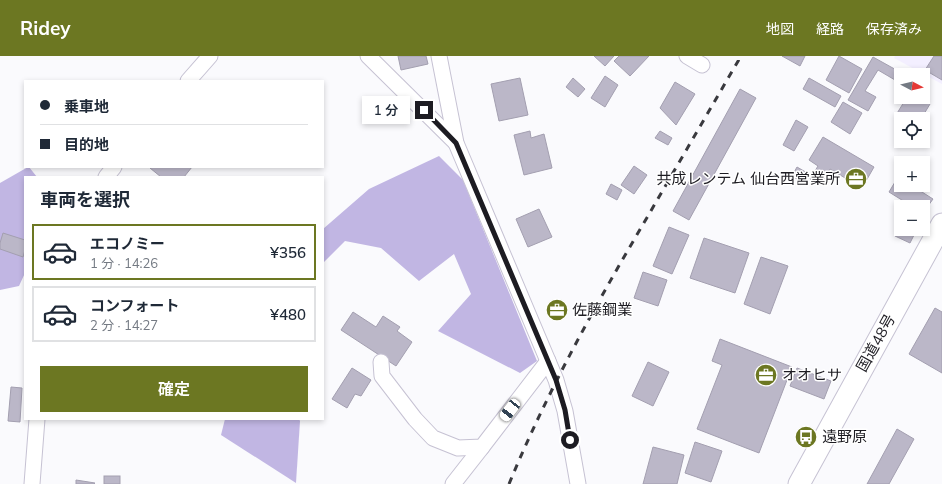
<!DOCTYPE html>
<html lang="ja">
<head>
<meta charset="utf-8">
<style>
  :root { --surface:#fff; --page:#f6f6f7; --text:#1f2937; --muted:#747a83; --line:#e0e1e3; --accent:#6c7722 }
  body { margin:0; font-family:Mulish,"Noto Sans JP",sans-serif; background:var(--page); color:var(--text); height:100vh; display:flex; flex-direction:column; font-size:15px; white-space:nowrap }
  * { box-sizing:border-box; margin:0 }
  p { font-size:13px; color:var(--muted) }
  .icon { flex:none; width:22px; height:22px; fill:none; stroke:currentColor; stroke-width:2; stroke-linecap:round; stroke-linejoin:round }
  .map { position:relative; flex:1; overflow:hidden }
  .sheet { position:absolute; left:24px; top:120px; width:300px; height:244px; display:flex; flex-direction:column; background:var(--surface); border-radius:0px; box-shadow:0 2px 6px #0003 }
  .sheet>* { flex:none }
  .hud { position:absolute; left:24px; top:24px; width:300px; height:88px; border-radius:0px; box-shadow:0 2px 6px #0003; display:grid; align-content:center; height:88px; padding:0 16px; background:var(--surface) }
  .needle { width:26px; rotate:97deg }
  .tools { position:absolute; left:894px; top:12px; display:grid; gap:8px }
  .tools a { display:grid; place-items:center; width:36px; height:36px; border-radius:0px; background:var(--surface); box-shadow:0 2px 6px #0003; font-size:20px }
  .end { position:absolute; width:18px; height:18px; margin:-9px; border:5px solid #1d1c22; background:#fff; box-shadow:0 0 0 2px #fff }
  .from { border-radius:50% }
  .bubble { position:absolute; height:28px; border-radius:0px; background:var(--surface); box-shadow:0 2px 6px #0003; font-size:13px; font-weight:600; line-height:28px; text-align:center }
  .car { position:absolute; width:12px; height:24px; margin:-12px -6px; border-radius:5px; box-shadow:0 0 3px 1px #0007; background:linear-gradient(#fff 24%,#345 0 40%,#fff 0 76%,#345 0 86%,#fff 0) }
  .hud b { display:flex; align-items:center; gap:14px; height:38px; font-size:15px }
  .hud b+b { border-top:1px solid var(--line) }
  .hud i { width:10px; height:10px; background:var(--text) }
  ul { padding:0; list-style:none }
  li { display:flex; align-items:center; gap:12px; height:56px; margin:0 8px 6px; padding:0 8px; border:2px solid var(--line); border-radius:0px }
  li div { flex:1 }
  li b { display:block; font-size:15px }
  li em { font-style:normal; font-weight:600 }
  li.selected { border-color:var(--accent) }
  li>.icon { width:36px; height:36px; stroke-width:1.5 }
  h2 { padding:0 16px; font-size:18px; line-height:48px }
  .action { display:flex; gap:8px; margin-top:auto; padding:8px 16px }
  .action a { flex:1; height:46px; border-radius:0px; background:var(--accent); color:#fff; font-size:16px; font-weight:600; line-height:46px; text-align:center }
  header { display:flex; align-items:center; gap:24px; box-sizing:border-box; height:56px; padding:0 20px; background:var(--accent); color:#fff }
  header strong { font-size:19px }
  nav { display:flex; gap:22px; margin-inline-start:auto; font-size:14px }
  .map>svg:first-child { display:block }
  .built { fill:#f3efff }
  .forest { fill:#c1b6e3 }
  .building { fill:#bbb7c8; stroke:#a39fb0 }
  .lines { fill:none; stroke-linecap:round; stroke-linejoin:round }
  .minor-casing { stroke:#c6c2d3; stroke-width:17 }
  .highway-casing { stroke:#c6c2d3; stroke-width:23 }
  .minor { stroke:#fff; stroke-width:15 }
  .highway { stroke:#fff; stroke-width:21 }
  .rail { stroke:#39393e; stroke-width:3; stroke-dasharray:7 7; stroke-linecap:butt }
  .route { stroke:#1d1c22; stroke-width:5 }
  .labels { text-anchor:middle; stroke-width:3; stroke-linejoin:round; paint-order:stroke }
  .poi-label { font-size:15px; fill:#1d1c22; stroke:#fff; text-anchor:start }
  .street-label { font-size:15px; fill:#1d1c22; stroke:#fff }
</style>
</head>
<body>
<header>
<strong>Ridey</strong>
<nav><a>地図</a><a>経路</a><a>保存済み</a></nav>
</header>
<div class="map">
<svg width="942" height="428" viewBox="0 0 942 428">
  <rect width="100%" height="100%" fill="#fafafd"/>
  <path class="built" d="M895,0H942V28L894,2Z"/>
  <g class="forest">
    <path d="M439,100L463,124L537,305L520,317L438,275L471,238L454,198L419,225L381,192L345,185L323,207V173L369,133Z"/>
    <path d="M28,111H29L37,121H25V217L19,230L0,234V127Z"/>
    <path d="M225,363H299L300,365L296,427L221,379Z"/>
  </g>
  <g class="building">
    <path d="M398,0H426L428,8L401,14Z"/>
    <path d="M594,0H614L605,10Z"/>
    <path d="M619,0H649L630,20L614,5Z"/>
    <path d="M782,0H805L800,10Z"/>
    <path d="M839,0L862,13L849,37L826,24Z"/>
    <path d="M934,0H942V24L925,14Z"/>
    <path d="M873,1L900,16L895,24L878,14L865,35L876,41L868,55L848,44Z"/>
    <path d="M605,20L618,29L605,51L591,42Z"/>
    <path d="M520,22L528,59L499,65L491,28Z"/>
    <path d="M573,22L585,33L578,41L566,31Z"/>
    <path d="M809,22L841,40L835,51L803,33Z"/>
    <path d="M675,26L695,38L676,69L660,52Z"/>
    <path d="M740,33L756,42L689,164L673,155Z"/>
    <path d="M907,41H919L930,48L921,63H903L896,59Z"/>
    <path d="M843,46L862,57L850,78L831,66Z"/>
    <path d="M796,64L808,71L794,95L783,89Z"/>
    <path d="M530,75L531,82L544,78L552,112L524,119L514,79Z"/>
    <path d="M660,75L672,82L668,89L655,82Z"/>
    <path d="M823,81L874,111L862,132L830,113L820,129L810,123L818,110L809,104Z"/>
    <path d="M634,110L647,119L634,138L621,129Z"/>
    <path d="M151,111H192L184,121H161L150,112Z"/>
    <path d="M797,111L809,118L804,127L792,120Z"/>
    <path d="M898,121L901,123V129H911L933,143L923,157V151H913L889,136Z"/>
    <path d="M611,128L622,134L617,144L606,138Z"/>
    <path d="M539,153L552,181L528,191L516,163Z"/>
    <path d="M901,167V173H917L910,187L895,180Z"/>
    <path d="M669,171L689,179L672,218L653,210Z"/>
    <path d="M3,177L25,184V194L23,201L0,193V187Z"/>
    <path d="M704,182L749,197L735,237L690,222Z"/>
    <path d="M761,201L788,210L770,258L744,248Z"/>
    <path d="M643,216L667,224L658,250L634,242Z"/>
    <path d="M935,252L942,256V317L909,298Z"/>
    <path d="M353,256L376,271L383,260L400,271L397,275L412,286L396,310L341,274Z"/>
    <path d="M720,283L792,311L759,397L697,373L722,309L712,305Z"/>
    <path d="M648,306L669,316L653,350L632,340Z"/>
    <path d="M352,312L371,324L361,340L355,338L347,352L332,343Z"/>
    <path d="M797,312L831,325L824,343L790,330Z"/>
    <path d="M11,331L22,332L20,366L8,365Z"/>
    <path d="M897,373L914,383L889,428H867Z"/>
    <path d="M695,386L722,395L711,426L685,417Z"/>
    <path d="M653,391L684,399L677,428H643Z"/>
    <rect x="104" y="420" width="16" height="8"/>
    <path d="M76,424L95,427L94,428H76Z"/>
  </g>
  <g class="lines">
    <g class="minor-casing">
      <g id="minor">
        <path d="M368,0L456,87"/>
        <path d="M439,0L456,87L556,324L565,355L578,428"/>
        <path d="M687,0L702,9"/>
        <path d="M188,25L210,0"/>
        <path d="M106,121L114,111"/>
        <path d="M381,306L382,320L415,363L433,382L458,392L482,391L548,305"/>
        <path d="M32,428L37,363"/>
        <path d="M453,428L482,391"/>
      </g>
    </g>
    <g class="highway-casing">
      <path id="highway" d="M799,428L942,168"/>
    </g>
    <use href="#minor" class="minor"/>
    <use href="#highway" class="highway"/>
    <path class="rail" d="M509,428C547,336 595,250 645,165C677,110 709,55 741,0"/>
  </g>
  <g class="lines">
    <path class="route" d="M424,54L456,87L556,324L565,354L570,384"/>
  </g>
  <defs>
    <g id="office-disc" transform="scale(1.15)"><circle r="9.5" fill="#6c7722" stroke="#fff"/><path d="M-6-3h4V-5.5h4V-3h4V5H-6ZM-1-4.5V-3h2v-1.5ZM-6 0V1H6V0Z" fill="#fff"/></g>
    <g id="bus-disc" transform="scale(1.15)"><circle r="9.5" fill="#6c7722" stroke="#fff"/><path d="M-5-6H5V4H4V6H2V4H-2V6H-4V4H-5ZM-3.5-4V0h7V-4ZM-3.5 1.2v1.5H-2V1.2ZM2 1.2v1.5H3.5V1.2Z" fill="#fff"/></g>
  </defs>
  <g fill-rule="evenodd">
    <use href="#office-disc" x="856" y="123"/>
    <use href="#office-disc" x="557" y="254"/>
    <use href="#office-disc" x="766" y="319"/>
    <use href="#bus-disc" x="806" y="381"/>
  </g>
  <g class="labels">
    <g class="poi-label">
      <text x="840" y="128" text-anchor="end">共成レンテム 仙台西営業所</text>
      <text x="572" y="259">佐藤鋼業</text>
      <text x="782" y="324">オオヒサ</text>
      <text x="822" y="386">遠野原</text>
    </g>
    <g class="street-label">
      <text transform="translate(876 287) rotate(-61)" y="5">国道48号</text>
    </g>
  </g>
</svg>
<div class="tools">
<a><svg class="needle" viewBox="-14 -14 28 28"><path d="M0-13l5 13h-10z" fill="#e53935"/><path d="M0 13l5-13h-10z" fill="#747a83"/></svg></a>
<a><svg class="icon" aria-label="locate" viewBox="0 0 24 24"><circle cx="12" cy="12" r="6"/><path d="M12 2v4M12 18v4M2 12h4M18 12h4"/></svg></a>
<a>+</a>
<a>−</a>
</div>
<i class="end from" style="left:570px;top:384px"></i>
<i class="end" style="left:424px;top:54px"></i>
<div class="bubble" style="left:362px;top:40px;width:48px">1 分</div>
<i class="car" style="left:510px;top:354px;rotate:218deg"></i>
<div class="hud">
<b><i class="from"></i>乗車地</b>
<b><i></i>目的地</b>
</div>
<section class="sheet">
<h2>車両を選択</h2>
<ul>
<li class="selected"><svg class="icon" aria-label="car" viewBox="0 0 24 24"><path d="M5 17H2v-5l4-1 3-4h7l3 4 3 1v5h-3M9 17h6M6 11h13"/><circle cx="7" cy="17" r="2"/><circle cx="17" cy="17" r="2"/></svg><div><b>エコノミー</b><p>1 分 · 14:26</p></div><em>¥356</em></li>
<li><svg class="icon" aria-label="car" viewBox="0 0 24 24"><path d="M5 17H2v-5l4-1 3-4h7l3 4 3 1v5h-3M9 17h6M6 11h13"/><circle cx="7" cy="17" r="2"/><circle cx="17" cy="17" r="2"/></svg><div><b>コンフォート</b><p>2 分 · 14:27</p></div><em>¥480</em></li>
</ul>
<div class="action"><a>確定</a></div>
</section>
</div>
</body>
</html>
